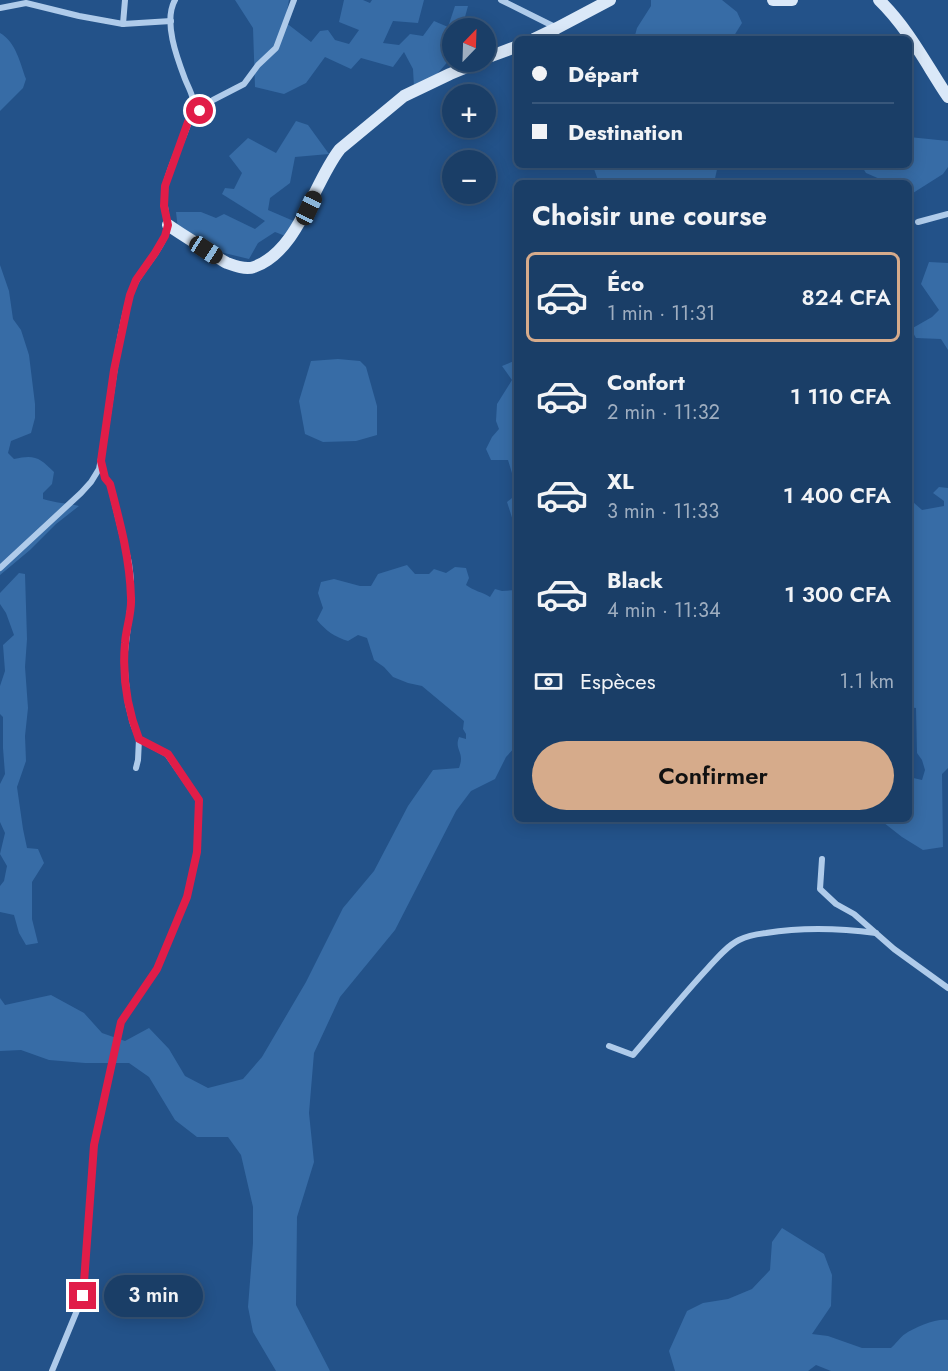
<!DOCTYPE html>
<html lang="fr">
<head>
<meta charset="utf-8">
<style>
  :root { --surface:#1a3e67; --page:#274970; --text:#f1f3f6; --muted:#9faec0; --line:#38577b; --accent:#d6ab8b }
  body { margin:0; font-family:Jost,sans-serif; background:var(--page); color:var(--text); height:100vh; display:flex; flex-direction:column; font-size:22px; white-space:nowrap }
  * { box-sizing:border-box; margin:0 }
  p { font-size:20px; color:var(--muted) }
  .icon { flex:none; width:33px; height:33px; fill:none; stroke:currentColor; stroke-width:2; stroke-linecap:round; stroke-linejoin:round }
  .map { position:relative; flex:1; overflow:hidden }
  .sheet { position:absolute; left:514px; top:180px; width:398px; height:642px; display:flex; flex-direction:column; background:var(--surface); border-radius:9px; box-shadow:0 3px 15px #0003,0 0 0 2px var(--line) }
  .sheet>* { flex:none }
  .banner { position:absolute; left:514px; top:36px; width:398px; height:132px; border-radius:9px; box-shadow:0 3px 15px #0003,0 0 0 2px var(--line); display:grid; align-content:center; height:132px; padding:0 18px; background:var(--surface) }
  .needle { width:39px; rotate:23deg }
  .controls { position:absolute; left:442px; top:18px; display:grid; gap:12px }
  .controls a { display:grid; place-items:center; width:54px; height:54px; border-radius:50%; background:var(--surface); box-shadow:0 3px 15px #0003,0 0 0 2px var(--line); font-size:30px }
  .end { position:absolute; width:27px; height:27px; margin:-14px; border:8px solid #e11d48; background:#fff; box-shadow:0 0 0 3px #fff }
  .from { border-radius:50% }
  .bubble { position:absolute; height:42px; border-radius:21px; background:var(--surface); box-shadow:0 3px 15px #0003,0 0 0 2px var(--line); font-size:20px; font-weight:600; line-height:42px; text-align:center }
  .car { position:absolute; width:18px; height:36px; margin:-18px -9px; border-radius:8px; box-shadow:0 0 4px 2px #0007; background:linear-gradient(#222 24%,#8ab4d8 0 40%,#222 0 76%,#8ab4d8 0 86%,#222 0) }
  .banner b { display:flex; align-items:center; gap:21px; height:57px; font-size:22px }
  .banner b+b { border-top:2px solid var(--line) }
  .banner i { width:15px; height:15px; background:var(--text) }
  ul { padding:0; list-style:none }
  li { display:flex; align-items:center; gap:18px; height:90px; margin:0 12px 9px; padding:0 6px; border:3px solid transparent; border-radius:9px }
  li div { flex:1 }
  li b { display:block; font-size:22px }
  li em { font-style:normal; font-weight:600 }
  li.active { border-color:var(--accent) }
  li>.icon { width:54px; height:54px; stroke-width:1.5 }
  h2 { padding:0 18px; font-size:27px; line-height:72px }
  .pay { display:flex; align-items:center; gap:15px; height:66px; padding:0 18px; font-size:22px }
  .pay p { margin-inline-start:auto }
  .primary-button { display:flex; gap:12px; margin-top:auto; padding:12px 18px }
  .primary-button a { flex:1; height:69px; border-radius:36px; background:var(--accent); color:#111; font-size:24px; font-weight:600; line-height:69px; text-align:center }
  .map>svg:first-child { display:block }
  .green { fill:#376ca6 }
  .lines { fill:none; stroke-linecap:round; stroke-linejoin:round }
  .street { stroke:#afcbea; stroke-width:6 }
  .secondary { stroke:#dae8f8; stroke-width:12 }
  .route { stroke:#e11d48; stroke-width:8 }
</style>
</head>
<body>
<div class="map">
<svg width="948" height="1371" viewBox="0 0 948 1371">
  <rect width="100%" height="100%" fill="#235289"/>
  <g class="green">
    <path d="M235,0H289L285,22L311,42L320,31L328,30L335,40L349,44L359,30L339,22L344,0H363L370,3L372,0H424L418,23L393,21L383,43L399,45L410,34L423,36L434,21L448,27L455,6H468L462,28H453V56L436,75L414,87L413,69L404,52L393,67L361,58L351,69L325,57L306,83L284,94L255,87L253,28Z"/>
    <path d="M651,0H722L737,12L742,23L732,39H634L637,28L651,6Z"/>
    <path d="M0,33C16,42 20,63 26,79L23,88L0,111Z"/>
    <path d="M296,121L308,125L329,154L295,157L290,183L270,198L268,210L296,222L288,237L275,232L258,243L249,259L216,251L179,238L176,212H201L216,218L224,214L255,229L265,221L222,194L225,188L234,189L242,173L229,156L248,138L276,153Z"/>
    <path d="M909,137L948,141V167L943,174L913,193L909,191V183H889L866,173L861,165H909Z"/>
    <path d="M590,165H718L714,183H599L594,169Z"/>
    <path d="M929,262L948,263V350L941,339L916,338L911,329L932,317L939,310L921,284Z"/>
    <path d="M0,265L9,291L13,319L21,330L29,355L35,404V418L31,433L11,441L8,453L14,459C35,454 40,458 54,472L52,484L43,493V499C55,503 67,503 79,506L56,524L30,550L0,575Z"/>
    <path d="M338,359L360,361L366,367L377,406V435L356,441L323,442L305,434L299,401L311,361Z"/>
    <path d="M514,361L518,364L517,533L507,502L517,494L515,483L508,460H491L486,449L492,437L499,429L496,421L497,404L512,380L502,366Z"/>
    <path d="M939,487L948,488V768L942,774L943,847L923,850L902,837L879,819H909V777L922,780L925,770L922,760L917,753L916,708L909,707V502H913L922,510L944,506V501L933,493Z"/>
    <path d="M407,565L415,574H429L434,569L446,573L455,567L466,568L469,578L466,585C474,591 482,592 490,597L495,589L502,591L517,590V745L506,757L495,779L471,791L456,811L395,930L340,997L314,1053L309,1113L314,1162L297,1217L296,1305L330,1371H276L253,1332L248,1307L253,1243V1207L241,1155L228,1137H197L175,1120L149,1077L129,1063H85L49,1060L21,1050L0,1051V998L5,1005L51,995L84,1013L102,1033L125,1041L149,1028L169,1049L185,1076L208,1088L243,1079L262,1057L306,982L343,908L374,871L408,806L433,770L459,768C460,765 461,762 461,759C461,750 455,748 459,737L466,739V734L463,729L464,721L422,686L408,683L393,677L384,667L374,660L367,638L358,635L348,641C335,637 326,631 317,620L323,608L318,593L321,582L334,579L360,586H371L378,574Z"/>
    <path d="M19,573L25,574L27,639L25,667L28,708L25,736L26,761L17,787L23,829L27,848L38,849L44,863L32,882V919L38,943L26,945L19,933L14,915L0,912V886L4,881L7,866L0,854L5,833L0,822V784L5,774L3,748V717L0,714V686L5,671L3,645L14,635L6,613L0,604V593Z"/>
    <path d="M782,1228L824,1254L832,1275L831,1306L812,1334L828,1336L862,1348H891C896,1344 900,1337 905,1334C915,1327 937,1318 948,1320V1371H831L816,1365L808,1371H675L669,1351L687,1311L703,1303L728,1299L752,1289L770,1270L772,1242Z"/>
  </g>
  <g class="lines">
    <g class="street">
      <path d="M501,0L557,28"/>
      <path d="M0,8L26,3L79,16L123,24L171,21"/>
      <path d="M123,24L125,0"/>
      <path d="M190,119L213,100L244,84L258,65L276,48L294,0"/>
      <path d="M918,222L948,214"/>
      <path d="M102,465L105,478L110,484L129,563L131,579V601L124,660L128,704L133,724L139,739L138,760L136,768"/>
      <path d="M0,568L81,493L91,482L99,469C110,413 114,354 129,299C135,274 156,259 165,236C171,220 161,204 165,187C171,160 186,136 193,109C195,98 189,89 185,79C177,58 163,21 175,0"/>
      <path d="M822,859L820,889L836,904L854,914L894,949L948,988"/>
      <path d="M609,1046L633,1055C658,1026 682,996 708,968C717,958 727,946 739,940C747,936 757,934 766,933C802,927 839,928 876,933"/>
      <path d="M52,1371L83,1296L94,1145L121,1022L157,969L187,897L197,852L199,800L167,754L139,739"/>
    </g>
    <g class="secondary">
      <path d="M773,0H792"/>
      <path d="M879,0C908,28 926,64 948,97"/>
      <path d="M534,39L557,28L610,0"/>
      <path d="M486,58L518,46"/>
      <path d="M168,225C181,234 194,242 207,250C214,254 220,260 227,263C235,266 246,270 254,267C299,251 313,183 340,149L404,96L450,74L479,62"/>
    </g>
  </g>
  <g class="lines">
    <path class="route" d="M83,1296L94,1145L121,1022L157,969L187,897L197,852L199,800L168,754L139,739C127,708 122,676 125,643C126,628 132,613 131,598C130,559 120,522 110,484L105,478L101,461L114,370L127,308L130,295L136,280L155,253L165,236L168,225L164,206L165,186L188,122L200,111"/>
  </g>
</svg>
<div class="controls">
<a><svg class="needle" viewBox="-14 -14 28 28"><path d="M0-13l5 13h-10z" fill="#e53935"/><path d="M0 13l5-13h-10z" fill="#9faec0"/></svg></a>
<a>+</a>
<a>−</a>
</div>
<i class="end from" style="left:200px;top:111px"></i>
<i class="end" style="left:83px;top:1296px"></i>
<div class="bubble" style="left:104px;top:1275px;width:99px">3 min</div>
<i class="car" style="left:309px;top:208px;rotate:25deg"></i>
<i class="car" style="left:206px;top:250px;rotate:123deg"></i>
<div class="banner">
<b><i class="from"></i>Départ</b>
<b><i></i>Destination</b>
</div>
<section class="sheet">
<h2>Choisir une course</h2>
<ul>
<li class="active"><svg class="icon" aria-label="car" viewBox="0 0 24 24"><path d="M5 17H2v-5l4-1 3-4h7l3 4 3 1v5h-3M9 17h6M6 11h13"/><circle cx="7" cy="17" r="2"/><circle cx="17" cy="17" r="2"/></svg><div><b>Éco</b><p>1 min · 11:31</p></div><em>824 CFA</em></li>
<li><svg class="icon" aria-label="car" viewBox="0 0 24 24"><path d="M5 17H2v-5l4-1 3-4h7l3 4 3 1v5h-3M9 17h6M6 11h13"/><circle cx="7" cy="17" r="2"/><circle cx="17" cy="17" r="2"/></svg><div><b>Confort</b><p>2 min · 11:32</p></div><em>1 110 CFA</em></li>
<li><svg class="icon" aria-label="car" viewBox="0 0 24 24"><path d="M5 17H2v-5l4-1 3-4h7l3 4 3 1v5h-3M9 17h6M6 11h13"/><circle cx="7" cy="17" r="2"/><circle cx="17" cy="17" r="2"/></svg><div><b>XL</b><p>3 min · 11:33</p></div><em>1 400 CFA</em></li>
<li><svg class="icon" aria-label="car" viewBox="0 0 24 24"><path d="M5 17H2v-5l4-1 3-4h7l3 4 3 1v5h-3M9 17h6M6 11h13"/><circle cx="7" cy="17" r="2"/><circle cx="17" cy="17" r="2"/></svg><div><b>Black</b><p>4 min · 11:34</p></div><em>1 300 CFA</em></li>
</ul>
<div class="pay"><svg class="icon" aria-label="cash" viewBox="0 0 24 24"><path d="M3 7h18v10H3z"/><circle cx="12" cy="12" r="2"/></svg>Espèces<p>1.1 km</p></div>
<div class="primary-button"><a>Confirmer</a></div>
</section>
</div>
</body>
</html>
